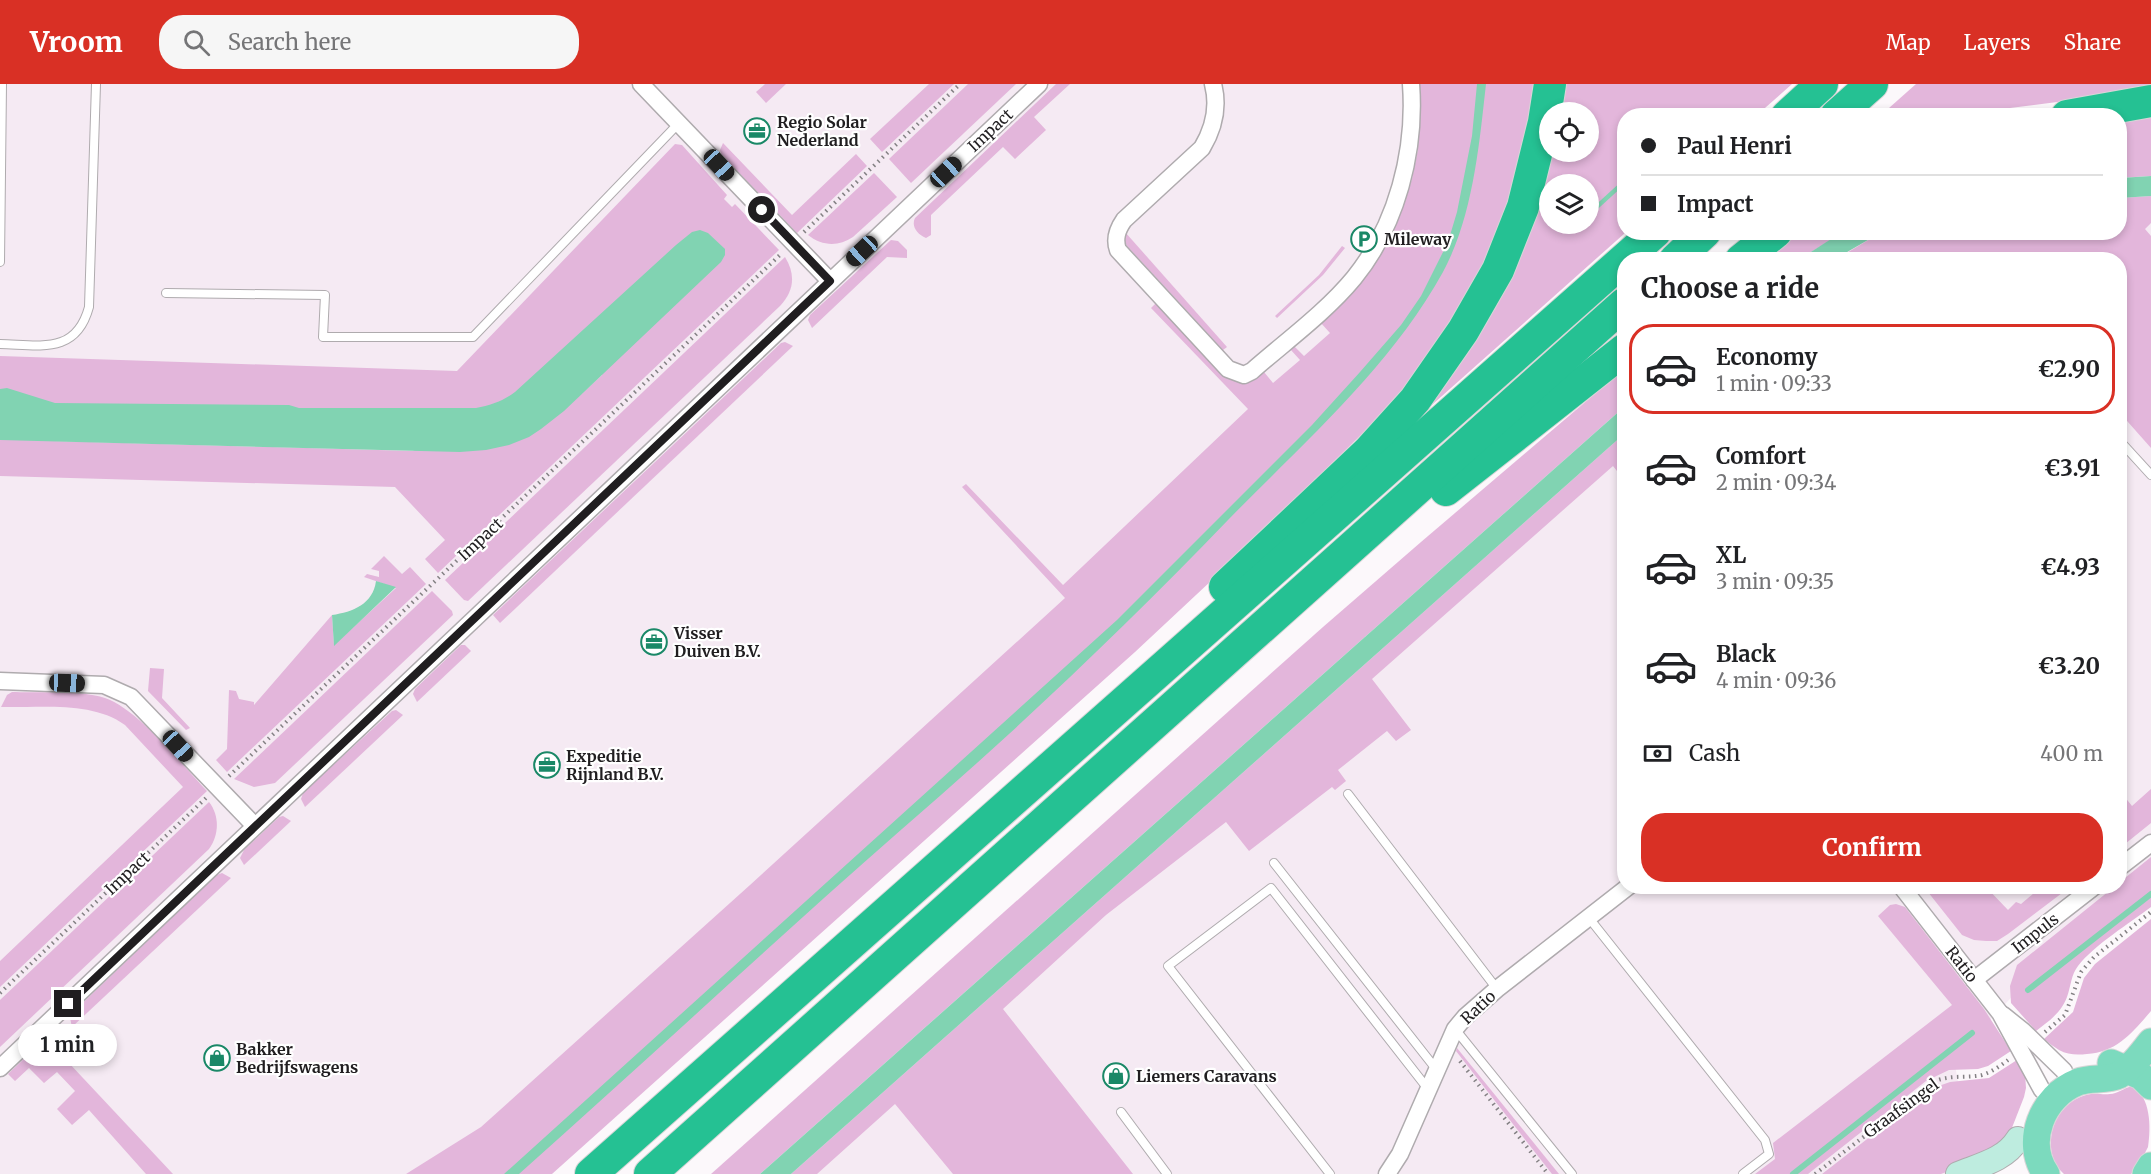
<!DOCTYPE html>
<html lang="en">
<head>
<meta charset="utf-8">
<style>
  :root { --surface:#fff; --page:#f6f6f6; --text:#202124; --muted:#757577; --line:#e0e0e0; --accent:#d93025 }
  body { margin:0; font-family:Merriweather,serif; background:var(--page); color:var(--text); height:100vh; display:flex; flex-direction:column; font-size:22px; white-space:nowrap }
  * { box-sizing:border-box; margin:0 }
  p { font-size:20px; color:var(--muted) }
  .icon { flex:none; width:33px; height:33px; fill:none; stroke:currentColor; stroke-width:2; stroke-linecap:round; stroke-linejoin:round }
  .map { position:relative; flex:1; overflow:hidden }
  .details { position:absolute; left:1617px; top:168px; width:510px; height:642px; display:flex; flex-direction:column; background:var(--surface); border-radius:24px; box-shadow:0 3px 9px #0003 }
  .details>* { flex:none }
  .banner { position:absolute; left:1617px; top:24px; width:510px; height:132px; border-radius:24px; box-shadow:0 3px 9px #0003; display:grid; align-content:center; height:132px; padding:0 24px; background:var(--surface) }
  .fabs { position:absolute; left:1539px; top:18px; display:grid; gap:12px }
  .fabs a { display:grid; place-items:center; width:60px; height:60px; border-radius:50%; background:var(--surface); box-shadow:0 3px 9px #0003; font-size:30px }
  .end { position:absolute; width:27px; height:27px; margin:-14px; border:8px solid #201e20; background:#fff; box-shadow:0 0 0 3px #fff }
  .from { border-radius:50% }
  .bubble { position:absolute; height:42px; border-radius:21px; background:var(--surface); box-shadow:0 3px 9px #0003; font-size:20px; font-weight:700; line-height:42px; text-align:center }
  .car { position:absolute; width:18px; height:36px; margin:-18px -9px; border-radius:8px; box-shadow:0 0 4px 2px #0007; background:linear-gradient(#222 24%,#8ab4d8 0 40%,#222 0 76%,#8ab4d8 0 86%,#222 0) }
  .banner b { display:flex; align-items:center; gap:21px; height:57px; font-size:22px }
  .banner b+b { border-top:2px solid var(--line) }
  .banner i { width:15px; height:15px; background:var(--text) }
  ul { padding:0; list-style:none }
  li { display:flex; align-items:center; gap:18px; height:90px; margin:0 12px 9px; padding:0 12px; border:3px solid transparent; border-radius:24px }
  li div { flex:1 }
  li b { display:block; font-size:22px }
  li em { font-style:normal; font-weight:700 }
  li.on { border-color:var(--accent) }
  li>.icon { width:54px; height:54px; stroke-width:1.5 }
  h2 { padding:0 24px; font-size:27px; line-height:72px }
  .pay { display:flex; align-items:center; gap:15px; height:66px; padding:0 24px; font-size:22px }
  .pay p { margin-inline-start:auto }
  .primary-button { display:flex; gap:12px; margin-top:auto; padding:12px 24px }
  .primary-button a { flex:1; height:69px; border-radius:24px; background:var(--accent); color:#fff; font-size:24px; font-weight:700; line-height:69px; text-align:center }
  header { display:flex; align-items:center; gap:36px; box-sizing:border-box; height:84px; padding:0 30px; background:var(--accent); color:#fff }
  header strong { font-size:28px }
  nav { display:flex; gap:33px; margin-inline-start:auto; font-size:21px }
  .search { width:420px; height:54px; background:var(--page); display:flex; align-items:center; gap:15px; box-sizing:border-box; padding:0 21px; border-radius:24px; color:var(--muted); font-size:22px }
  .map>svg:first-child { display:block }
  .built { fill:#f5eaf3 }
  .green { fill:#e3b6db; fill-rule:evenodd }
  .water { fill:#81d3b2 }
  .lines { fill:none; stroke-linecap:round; stroke-linejoin:round }
  .stream { stroke:#81d3b2; stroke-width:6 }
  .lane-casing { stroke:#afabae; stroke-width:10 }
  .street-casing { stroke:#afabae; stroke-width:19 }
  .secondary-casing { stroke:#afabae; stroke-width:26 }
  .primary-casing { stroke:#d7d6d7; stroke-width:29 }
  .highway-casing { stroke:#d7d6d7; stroke-width:34 }
  .path { stroke:#848184; stroke-width:4; stroke-dasharray:1.5 4.5; stroke-linecap:butt }
  .lane { stroke:#fff; stroke-width:8 }
  .street { stroke:#fff; stroke-width:16 }
  .secondary { stroke:#beecdf; stroke-width:24 }
  .primary { stroke:#7cdabe; stroke-width:27 }
  .highway { stroke:#25c193; stroke-width:32 }
  .route { stroke:#201e20; stroke-width:8 }
  .labels { text-anchor:middle; stroke-width:4.5; stroke-linejoin:round; paint-order:stroke }
  .poi-label { font-size:16px; font-weight:bold; fill:#201e20; stroke:#fff; text-anchor:start }
  .street-label { font-size:16px; fill:#201e20; stroke:#fff }
</style>
</head>
<body>
<header>
<strong>Vroom</strong>
<div class="search"><svg class="icon" aria-label="search" viewBox="0 0 24 24"><circle cx="10" cy="10" r="6"/><path d="M15 15l6 6"/></svg>Search here</div>
<nav><a>Map</a><a>Layers</a><a>Share</a></nav>
</header>
<div class="map">
<svg width="2151" height="1090" viewBox="0 0 2151 1090">
  <rect width="100%" height="100%" fill="#fcf8fb"/>
  <g class="built">
    <path d="M0,0H1481L1458,142L511,1090H0Z"/>
    <path d="M2151,103V799L2034,889L1954,975L1974,1090H773L1624,335V802H2120V176L1819,175L1866,149L2120,148V104Z"/>
  </g>
  <g class="green">
    <path d="M765,0H786L766,19L756,8Z"/>
    <path d="M929,0H954L882,68L870,55Z"/>
    <path d="M968,0H1016L911,99L889,75Z"/>
    <path d="M1056,0H1070L1034,33L1046,46L1015,75L1003,63L931,131V151L926,154C917,150 911,142 915,134Z"/>
    <path d="M1420,0H1536L1515,98L1489,170L1472,205L1424,281L1377,335L1242,468L1135,568L552,1090H406L481,1043L750,801L1065,514L962,403L966,400L1063,501L1248,325L1151,224L1156,219L1222,289C1236,299 1250,299 1264,288L1273,299L1300,276L1290,265L1293,261L1304,272L1330,249L1320,238L1387,157L1400,130L1412,95L1418,65Z"/>
    <path d="M1556,0H1792L1757,31L1624,32L1625,149L1333,409L1409,332L1550,68H1588V28H1551ZM1550,100H1588V140H1550Z"/>
    <path d="M1916,0H2151V6L2002,25L1980,31L1880,32Z"/>
    <path d="M2151,30V92L2120,94V34Z"/>
    <path d="M723,59L792,131L856,70L867,82L797,149L721,70L720,66Z"/>
    <path d="M675,60L682,61L727,111L724,115L732,123L735,120L779,166L438,489L425,475L445,456L395,403L0,392V352L44,353L54,357L413,367L417,364L565,325L602,291L517,311L479,327L55,324L0,312V272L457,287Z"/>
    <path d="M874,89L897,113L853,153C838,163 822,162 808,151Z"/>
    <path d="M2151,112V139L2145,145L2151,152V364L2120,329V176H1835L1880,149L2120,148V114Z"/>
    <path d="M1125,148L1227,263L1223,266L1127,162L1125,158Z"/>
    <path d="M1795,149H1842L1800,175L1759,176Z"/>
    <path d="M891,156L898,157L907,166V174L887,173L812,244L808,236L810,231Z"/>
    <path d="M1342,162L1345,164L1323,191L1277,234L1275,232L1319,191Z"/>
    <path d="M785,173C796,191 794,207 780,222L468,517L464,516L445,496Z"/>
    <path d="M785,258L793,262L500,539L493,531L781,259Z"/>
    <path d="M1624,285V323L760,1090H711L1323,543L1421,458Z"/>
    <path d="M1624,350V396L1613,382L1372,595L1411,646L1396,657L1387,647L1338,686L1346,697L1335,706L1332,703L1249,767L1226,738L1106,831L1003,925L1133,1090H953L895,1020L817,1090H791Z"/>
    <path d="M384,472L402,490L410,483L426,500L227,688L216,676L227,665L229,606L236,607L239,615L254,618V621L332,531L334,561L396,504L364,493L367,490L379,493V487L371,485Z"/>
    <path d="M432,507L452,527L453,531L275,699L254,703L234,695Z"/>
    <path d="M461,561H465L471,567L417,618L413,610L415,605Z"/>
    <path d="M150,584L164,585L162,614L190,644L186,646L148,607Z"/>
    <path d="M12,608C37,609 83,606 105,614C138,625 182,681 207,707L0,903V877L183,703L125,641C92,617 41,624 1,623L7,611Z"/>
    <path d="M396,626L403,631L305,723L301,715L303,709L392,627Z"/>
    <path d="M2151,705V739L2120,764V707L2132,722Z"/>
    <path d="M209,718C220,732 219,751 209,765L0,963V916Z"/>
    <path d="M283,732L291,737L244,781L240,774L244,766L279,733Z"/>
    <path d="M2151,773V823C2130,839 2094,861 2078,882C2071,891 2071,902 2067,913C2061,929 2049,937 2036,947L2011,919L2010,902L2017,881L2114,803L2120,802V798Z"/>
    <path d="M222,789L231,794L72,943L70,934L72,929L217,791Z"/>
    <path d="M1924,803H1986L2008,826L2016,818L2021,820L2041,803H2070L2008,850L1997,857H1986L1974,856L1962,851Z"/>
    <path d="M1896,820L1905,823L1984,925L2011,967L1988,982L1978,985L1949,986L1926,997L1808,1090H1755L1775,1075L1773,1059L1952,921L1878,832L1890,821Z"/>
    <path d="M2151,835V927C2132,949 2117,968 2087,970C2077,971 2068,971 2059,966C2054,963 2049,959 2044,955L2073,928L2084,894L2095,880Z"/>
    <path d="M51,952L59,957L53,962L173,1090H146L89,1026L72,1041L57,1025L75,1007L57,988L44,999L29,984L15,997L8,990L47,953Z"/>
    <path d="M1457,964L1559,1090H1552L1456,967Z"/>
    <path d="M2017,976L2025,989L2026,1004L2024,1013L2008,1054L1985,1073L1941,1090H1822L1933,1004L1950,998L1989,994Z"/>
    <path d="M2132,1002C2151,1013 2151,1043 2148,1063C2144,1072 2138,1080 2133,1088L2131,1090H2064C2054,1081 2050,1069 2051,1056C2052,1034 2069,1013 2091,1010C2097,1009 2103,1011 2110,1010C2117,1010 2124,1004 2132,1002Z"/>
  </g>
  <g class="water">
    <path d="M1477,0H1486C1479,62 1473,132 1443,188C1390,284 1303,359 1228,436C1157,510 1084,581 1009,650C948,706 885,759 824,814C722,906 621,999 519,1090H504L1117,536L1312,341L1360,288L1401,241L1421,212L1448,158L1457,128L1472,52Z"/>
    <path d="M2151,92V112L2120,114V94Z"/>
    <path d="M1624,95V101L1589,133V127Z"/>
    <path d="M700,146L708,149L725,165V171L721,178L564,327L541,345L529,353L509,361L486,366L460,368L0,356V305L7,304L55,319L289,321L299,324H476C491,321 503,317 515,308L676,161L692,148Z"/>
    <path d="M1842,148L1880,149L1835,175H1800Z"/>
    <path d="M1624,323V350L791,1090H760Z"/>
    <path d="M376,497L396,503L334,562L332,531C353,528 373,520 376,497Z"/>
  </g>
  <g class="lines">
    <g class="stream">
      <path d="M2028,906L2151,810"/>
      <path d="M1793,1090L1972,949"/>
    </g>
    <g class="lane-casing">
      <g id="lane">
        <path d="M0,178L2,0"/>
        <path d="M166,209L325,211L323,253H473L679,39"/>
        <path d="M0,260C40,261 76,271 89,223L96,0"/>
        <path d="M2120,357L2151,391"/>
        <path d="M1348,710L1497,905"/>
        <path d="M1274,779L1436,985"/>
        <path d="M1589,834L1765,1056L1769,1070L1743,1090"/>
        <path d="M1455,945L1572,1090"/>
        <path d="M1121,1028L1167,1090"/>
        <path d="M1330,1090L1168,882L1271,804L1428,1005"/>
      </g>
    </g>
    <g class="street-casing">
      <g id="street">
        <path d="M641,0L830,197"/>
        <path d="M1213,0C1219,23 1214,44 1202,64L1124,136C1117,146 1114,155 1118,166L1228,285L1244,291L1252,287C1286,257 1325,229 1354,194C1397,141 1416,67 1411,0"/>
        <path d="M0,597L104,601L131,613L254,741"/>
        <path d="M2120,783L2151,759"/>
        <path d="M1901,802L2000,929L2042,1006"/>
        <path d="M1974,896L2095,802"/>
        <path d="M2003,931L2023,947L2064,987"/>
        <path d="M0,984L1039,0"/>
        <path d="M1387,1090L1400,1070L1455,945L1465,933L1497,905L1629,802"/>
      </g>
    </g>
    <g class="secondary-casing">
      <path id="secondary" d="M1958,1090C1980,1081 2005,1076 2018,1055"/>
    </g>
    <g class="primary-casing">
      <g id="primary">
        <path d="M2111,979L2141,992L2151,1002"/>
        <path d="M2046,1090C2024,1058 2042,1012 2078,998C2091,993 2106,997 2119,991C2132,984 2142,969 2151,958"/>
        <path d="M2146,1090L2151,1082"/>
      </g>
    </g>
    <g class="highway-casing">
      <g id="highway">
        <path d="M1787,32L1822,0"/>
        <path d="M1836,32L1872,0"/>
        <path d="M2067,32L2151,17"/>
        <path d="M1675,176L1705,148"/>
        <path d="M1741,176L1776,148"/>
        <path d="M1446,406L1624,266"/>
        <path d="M1225,503L1368,368L1415,316L1463,247L1498,186L1523,123L1544,38L1550,0"/>
        <path d="M591,1090L1655,148"/>
        <path d="M650,1090L1624,220"/>
      </g>
    </g>
    <g class="path">
      <path d="M804,148L960,0"/>
      <path d="M229,692L781,170"/>
      <path d="M0,909L206,714"/>
      <path d="M2045,948L2065,931L2081,888L2094,873L2151,828"/>
      <path d="M1460,977L1548,1090"/>
      <path d="M1815,1090L1938,996C1953,991 1968,994 1982,991C1992,988 2000,982 2008,976"/>
    </g>
    <use href="#lane" class="lane"/>
    <use href="#street" class="street"/>
    <use href="#secondary" class="secondary"/>
    <use href="#primary" class="primary"/>
    <use href="#highway" class="highway"/>
  </g>
  <g class="lines">
    <path class="route" d="M68,920L830,197L762,126"/>
  </g>
  <defs>
    <g id="office-ring" transform="scale(1.35)"><circle r="9.5" fill="#fff" stroke="#1a8867" stroke-width="1.5"/><path d="M-6-3h4V-5.5h4V-3h4V5H-6ZM-1-4.5V-3h2v-1.5ZM-6 0V1H6V0Z" fill="#1a8867"/></g>
    <g id="parking-ring" transform="scale(1.35)"><circle r="9.5" fill="#fff" stroke="#1a8867" stroke-width="1.5"/><path d="M-3.5-5.5H1a3.5 3.5 0 0 1 0 7H-1V5.5H-3.5ZM-1-3.4V-.6H.8a1.4 1.4 0 0 0 0-2.8Z" fill="#1a8867"/></g>
    <g id="shop-ring" transform="scale(1.35)"><circle r="9.5" fill="#fff" stroke="#1a8867" stroke-width="1.5"/><path d="M-5-2.5h2.3a2.7 3.5 0 0 1 5.4 0H5L5.5 6h-11ZM-1.5-2.5h3a1.5 2.3 0 0 0-3 0Z" fill="#1a8867"/></g>
  </defs>
  <g fill-rule="evenodd">
    <use href="#office-ring" x="757" y="47"/>
    <use href="#parking-ring" x="1364" y="155"/>
    <use href="#office-ring" x="654" y="558"/>
    <use href="#office-ring" x="547" y="681"/>
    <use href="#shop-ring" x="217" y="974"/>
    <use href="#shop-ring" x="1116" y="992"/>
  </g>
  <g class="labels">
    <g class="poi-label">
      <text x="777" y="44">Regio Solar<tspan x="777" dy="18">Nederland</tspan></text>
      <text x="1384" y="161">Mileway</text>
      <text x="674" y="555">Visser<tspan x="674" dy="18">Duiven B.V.</tspan></text>
      <text x="566" y="678">Expeditie<tspan x="566" dy="18">Rijnland B.V.</tspan></text>
      <text x="236" y="971">Bakker<tspan x="236" dy="18">Bedrijfswagens</tspan></text>
      <text x="1136" y="998">Liemers Caravans</text>
    </g>
    <g class="street-label">
      <text transform="translate(990 46) rotate(-43)" y="6">Impact</text>
      <text transform="translate(480 455) rotate(-43)" y="6">Impact</text>
      <text transform="translate(127 789) rotate(-43)" y="6">Impact</text>
      <text transform="translate(2035 849) rotate(-38)" y="6">Impuls</text>
      <text transform="translate(1962 880) rotate(52)" y="6">Ratio</text>
      <text transform="translate(1478 923) rotate(-43)" y="6">Ratio</text>
      <text transform="translate(1901 1024) rotate(-36)" y="6">Graafsingel</text>
    </g>
  </g>
</svg>
<div class="fabs">
<a><svg class="icon" aria-label="locate" viewBox="0 0 24 24"><circle cx="12" cy="12" r="6"/><path d="M12 2v4M12 18v4M2 12h4M18 12h4"/></svg></a>
<a><svg class="icon" aria-label="layers" viewBox="0 0 24 24"><path d="M12 4l9 5-9 5-9-5zM3 14l9 5 9-5"/></svg></a>
</div>
<i class="end from" style="left:762px;top:126px"></i>
<i class="end" style="left:68px;top:920px"></i>
<div class="bubble" style="left:18px;top:940px;width:99px">1 min</div>
<i class="car" style="left:719px;top:81px;rotate:137deg"></i>
<i class="car" style="left:946px;top:88px;rotate:47deg"></i>
<i class="car" style="left:862px;top:167px;rotate:227deg"></i>
<i class="car" style="left:67px;top:599px;rotate:92deg"></i>
<i class="car" style="left:178px;top:662px;rotate:137deg"></i>
<div class="banner">
<b><i class="from"></i>Paul Henri</b>
<b><i></i>Impact</b>
</div>
<section class="details">
<h2>Choose a ride</h2>
<ul>
<li class="on"><svg class="icon" aria-label="car" viewBox="0 0 24 24"><path d="M5 17H2v-5l4-1 3-4h7l3 4 3 1v5h-3M9 17h6M6 11h13"/><circle cx="7" cy="17" r="2"/><circle cx="17" cy="17" r="2"/></svg><div><b>Economy</b><p>1 min · 09:33</p></div><em>€2.90</em></li>
<li><svg class="icon" aria-label="car" viewBox="0 0 24 24"><path d="M5 17H2v-5l4-1 3-4h7l3 4 3 1v5h-3M9 17h6M6 11h13"/><circle cx="7" cy="17" r="2"/><circle cx="17" cy="17" r="2"/></svg><div><b>Comfort</b><p>2 min · 09:34</p></div><em>€3.91</em></li>
<li><svg class="icon" aria-label="car" viewBox="0 0 24 24"><path d="M5 17H2v-5l4-1 3-4h7l3 4 3 1v5h-3M9 17h6M6 11h13"/><circle cx="7" cy="17" r="2"/><circle cx="17" cy="17" r="2"/></svg><div><b>XL</b><p>3 min · 09:35</p></div><em>€4.93</em></li>
<li><svg class="icon" aria-label="car" viewBox="0 0 24 24"><path d="M5 17H2v-5l4-1 3-4h7l3 4 3 1v5h-3M9 17h6M6 11h13"/><circle cx="7" cy="17" r="2"/><circle cx="17" cy="17" r="2"/></svg><div><b>Black</b><p>4 min · 09:36</p></div><em>€3.20</em></li>
</ul>
<div class="pay"><svg class="icon" aria-label="cash" viewBox="0 0 24 24"><path d="M3 7h18v10H3z"/><circle cx="12" cy="12" r="2"/></svg>Cash<p>400 m</p></div>
<div class="primary-button"><a>Confirm</a></div>
</section>
</div>
</body>
</html>
